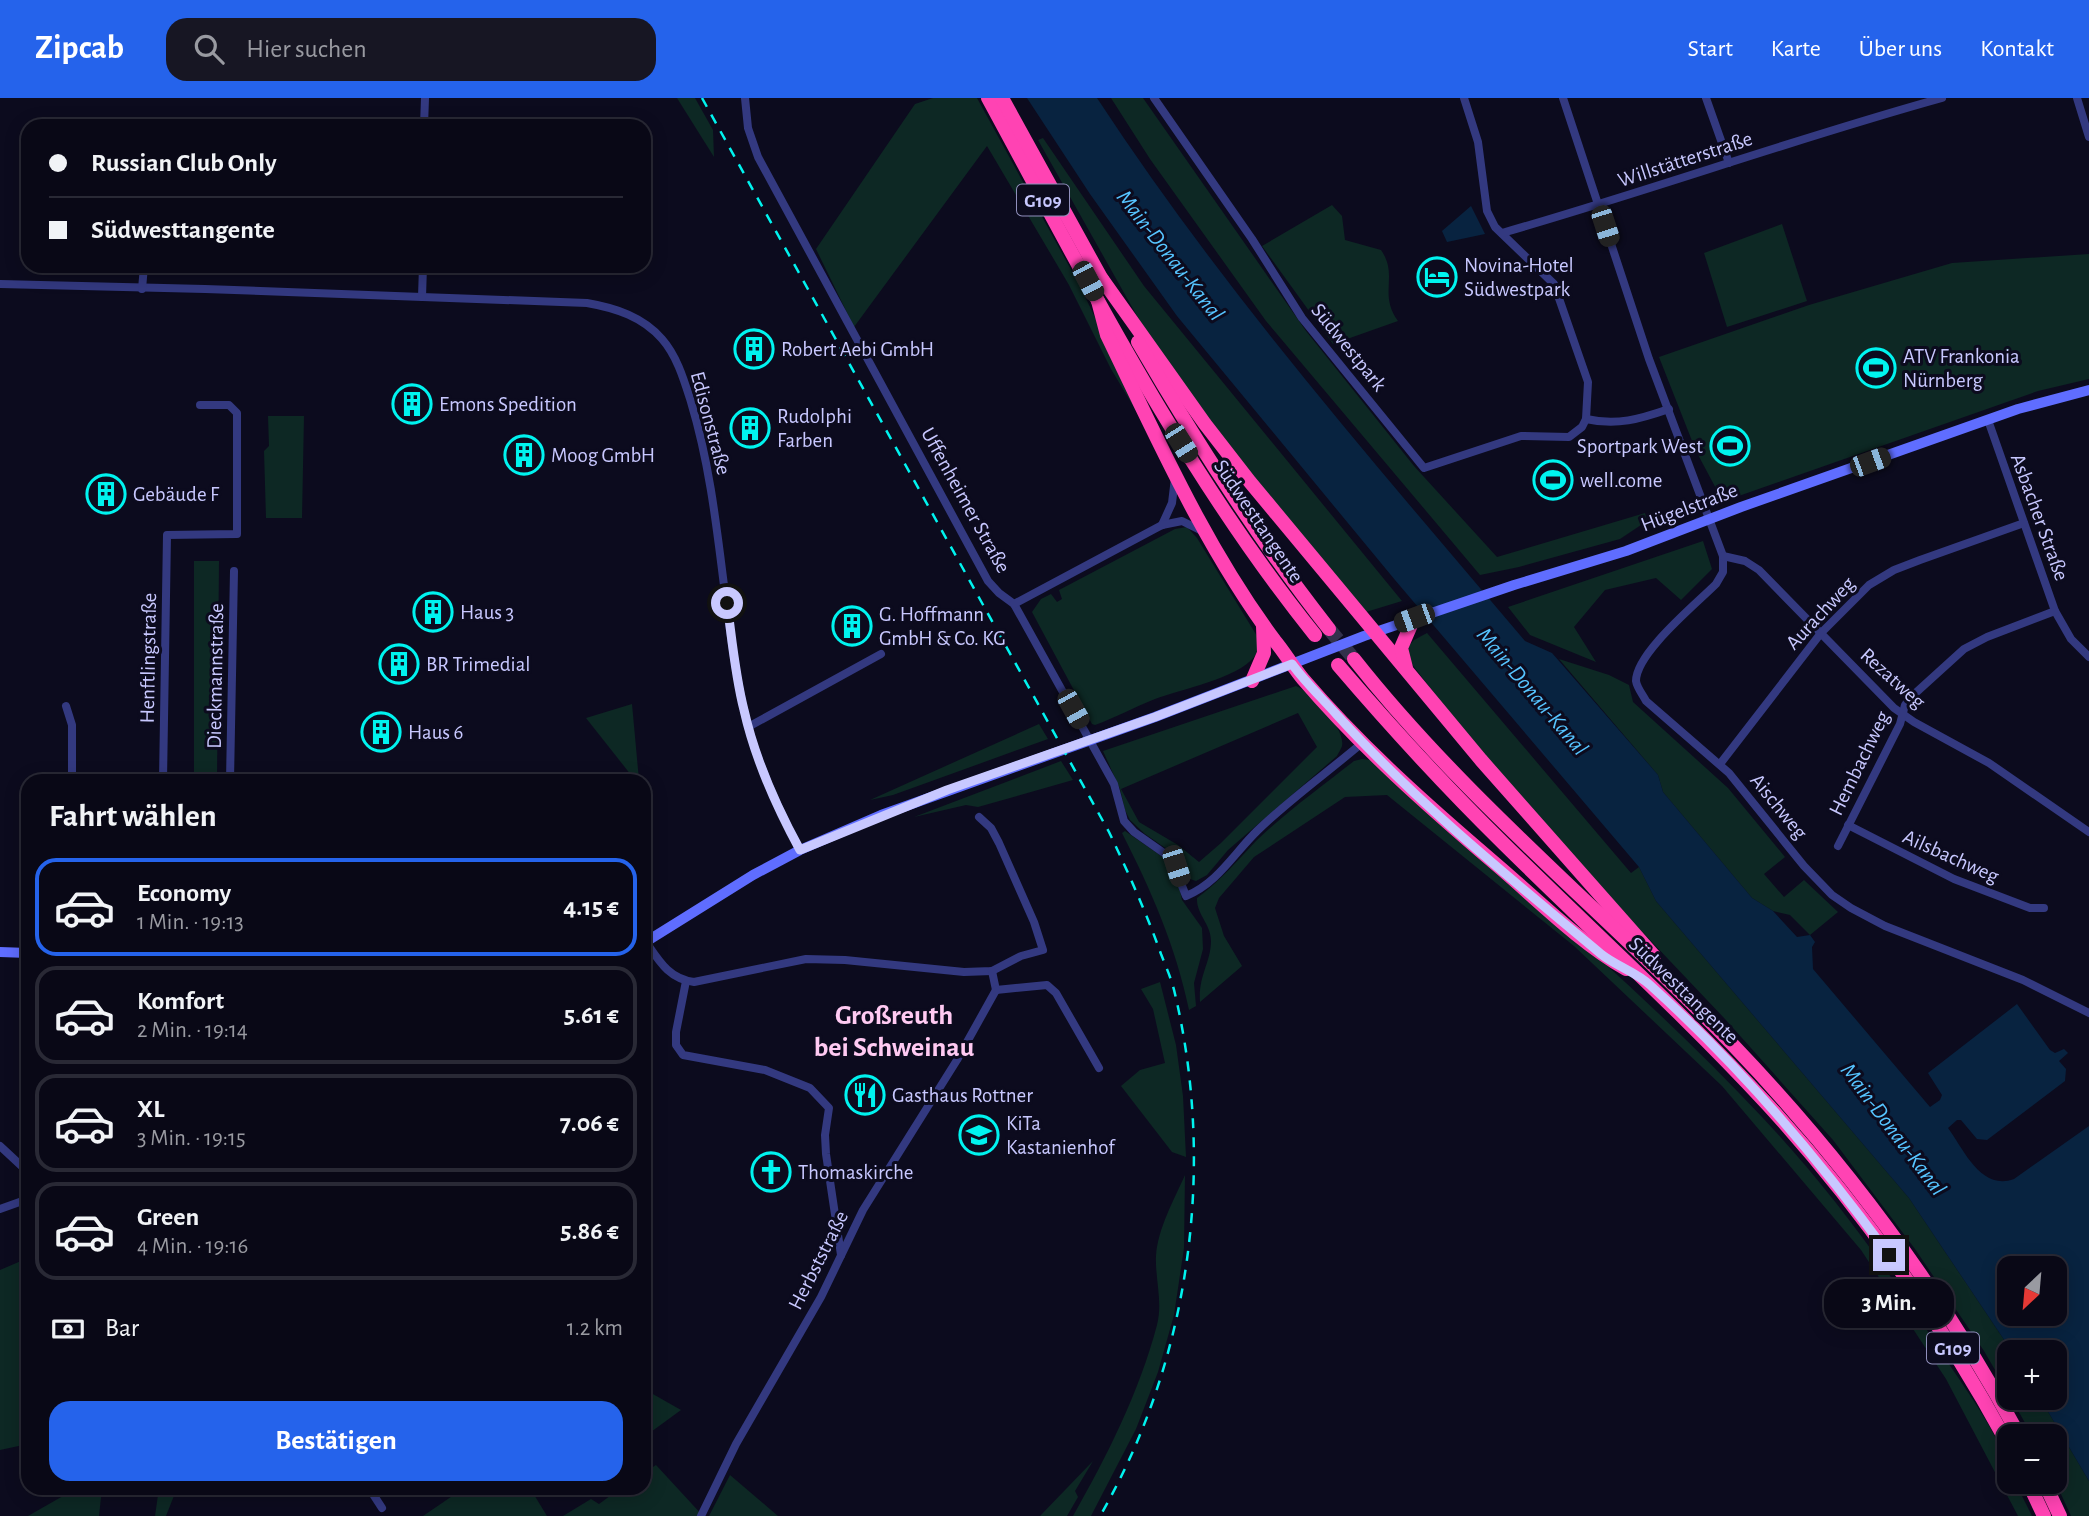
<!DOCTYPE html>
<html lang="de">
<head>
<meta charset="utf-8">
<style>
  :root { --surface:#090816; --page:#171623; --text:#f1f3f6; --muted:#999aa1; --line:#292935; --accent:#2563eb }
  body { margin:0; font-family:"Alegreya Sans",sans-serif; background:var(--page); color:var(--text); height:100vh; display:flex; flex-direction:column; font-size:26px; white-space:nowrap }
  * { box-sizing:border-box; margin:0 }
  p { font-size:23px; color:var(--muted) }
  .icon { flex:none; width:38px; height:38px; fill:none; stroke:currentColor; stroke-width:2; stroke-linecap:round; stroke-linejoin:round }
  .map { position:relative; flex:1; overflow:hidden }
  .panel { position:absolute; left:21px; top:676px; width:630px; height:721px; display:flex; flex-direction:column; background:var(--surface); border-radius:21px; box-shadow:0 4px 18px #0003,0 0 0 2px var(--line) }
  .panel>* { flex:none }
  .hud { position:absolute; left:21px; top:21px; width:630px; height:154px; border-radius:21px; box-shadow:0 4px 18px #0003,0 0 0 2px var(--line); display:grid; align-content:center; height:154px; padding:0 28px; background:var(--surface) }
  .needle { width:46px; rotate:206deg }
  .fabs { position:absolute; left:1997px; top:1158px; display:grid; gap:14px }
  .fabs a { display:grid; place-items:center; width:70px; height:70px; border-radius:14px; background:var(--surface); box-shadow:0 4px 18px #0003,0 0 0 2px var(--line); font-size:35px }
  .end { position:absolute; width:32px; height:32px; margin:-16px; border:9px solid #c8c8ff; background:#111; box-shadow:0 0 0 4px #111 }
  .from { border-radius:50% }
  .bubble { position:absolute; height:49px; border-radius:21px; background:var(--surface); box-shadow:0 4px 18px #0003,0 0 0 2px var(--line); font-size:23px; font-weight:600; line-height:49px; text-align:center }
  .car { position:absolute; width:21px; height:42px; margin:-21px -10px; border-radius:9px; box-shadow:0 0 5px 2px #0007; background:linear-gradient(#222 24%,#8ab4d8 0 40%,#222 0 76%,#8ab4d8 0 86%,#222 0) }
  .hud b { display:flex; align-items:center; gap:24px; height:66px; font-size:26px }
  .hud b+b { border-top:2px solid var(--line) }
  .hud i { width:18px; height:18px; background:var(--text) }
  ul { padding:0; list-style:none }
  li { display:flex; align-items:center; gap:21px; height:98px; margin:0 14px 10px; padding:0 14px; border:4px solid var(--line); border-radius:21px }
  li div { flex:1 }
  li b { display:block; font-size:26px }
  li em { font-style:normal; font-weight:600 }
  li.selected { border-color:var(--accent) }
  li>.icon { width:63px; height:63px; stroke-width:1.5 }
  h2 { padding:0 28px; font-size:32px; line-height:84px }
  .pay { display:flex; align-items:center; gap:18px; height:77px; padding:0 28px; font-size:26px }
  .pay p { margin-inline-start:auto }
  .button { display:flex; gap:14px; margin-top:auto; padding:14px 28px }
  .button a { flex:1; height:80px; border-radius:21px; background:var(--accent); color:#fff; font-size:28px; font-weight:600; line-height:80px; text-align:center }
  header { display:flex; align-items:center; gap:42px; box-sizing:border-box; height:98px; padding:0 35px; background:var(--accent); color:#fff }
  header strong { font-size:33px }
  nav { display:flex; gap:38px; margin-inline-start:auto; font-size:24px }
  .search { width:490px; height:63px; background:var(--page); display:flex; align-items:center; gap:18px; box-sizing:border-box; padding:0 24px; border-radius:21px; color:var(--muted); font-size:26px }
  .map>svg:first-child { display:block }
  .green { fill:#0d2824; fill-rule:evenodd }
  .water { fill:#082340; fill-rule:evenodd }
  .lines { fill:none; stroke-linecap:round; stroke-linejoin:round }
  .highway-tunnel { stroke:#32314b; stroke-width:14; stroke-dasharray:14 7; stroke-linecap:butt }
  .street { stroke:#333980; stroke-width:8 }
  .secondary { stroke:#5f6dff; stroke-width:10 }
  .highway { stroke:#ff43b3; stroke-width:14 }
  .rail { stroke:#00f3ef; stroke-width:2.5; stroke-dasharray:10 9; stroke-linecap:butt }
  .route { stroke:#c8c8ff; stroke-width:9 }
  .labels { text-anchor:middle; stroke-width:6; stroke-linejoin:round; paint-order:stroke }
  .shield { fill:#0c0b1e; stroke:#908fbc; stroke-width:2 }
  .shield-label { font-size:19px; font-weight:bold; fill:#c8c8ff }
  .street-label { font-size:21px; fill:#c8c8ff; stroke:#0c0b1e }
  .poi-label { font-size:21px; fill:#c8c8ff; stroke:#0c0b1e; text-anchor:start }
  .water-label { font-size:23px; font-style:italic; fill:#56c4ff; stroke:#0c0b1e }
  .district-label { font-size:28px; font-weight:bold; fill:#ffcaf2; stroke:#0c0b1e }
</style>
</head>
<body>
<header>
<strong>Zipcab</strong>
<div class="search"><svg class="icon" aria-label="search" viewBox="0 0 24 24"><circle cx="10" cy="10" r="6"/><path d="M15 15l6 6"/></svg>Hier suchen</div>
<nav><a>Start</a><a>Karte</a><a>Über uns</a><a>Kontakt</a></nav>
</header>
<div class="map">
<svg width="2089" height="1418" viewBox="0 0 2089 1418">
  <rect width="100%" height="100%" fill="#0c0b1e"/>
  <g class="green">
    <path d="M677,0H695L713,32L714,59Z"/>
    <path d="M933,0H977L1080,188L1153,341L1111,271L1069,187L987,48L854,229L816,151L915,6Z"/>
    <path d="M1111,0H1143L1306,233L1414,368L1497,459L1645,415L1647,423L1620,441L1519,469L1480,477L1266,223L1150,61Z"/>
    <path d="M1043,40L1144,188L1402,503L1366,514L1275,408L1150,241L1038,42Z"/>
    <path d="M1332,107L1342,118L1345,142L1381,152C1399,178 1378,195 1398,223L1333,246L1262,148Z"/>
    <path d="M1782,126L1807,203L1727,229L1704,155Z"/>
    <path d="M2089,156V281L2038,293L1733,400L1720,398L1696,353L1659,259L1809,207L1952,165Z"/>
    <path d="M268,318H304L302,420H266L264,353L269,348Z"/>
    <path d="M1187,429L1197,440L1257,538C1258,546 1259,552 1254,559C1238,580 1179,592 1155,601C1134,609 1115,620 1095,627L1092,626L1032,514L1041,501L1051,496L1057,504L1062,501L1059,492L1175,431Z"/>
    <path d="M1703,443L1712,471L1681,502L1656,480L1605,492L1574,529L1596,564L1530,537L1508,509Z"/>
    <path d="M194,463H219L217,682H194Z"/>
    <path d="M1427,535L1631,775L1639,769L1656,803L1909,1100L2013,1255H2009V1296L1984,1253L1915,1151L1833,1042L1725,921L1596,785L1466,636L1411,565L1408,549L1414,542Z"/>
    <path d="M1559,561L1609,577L1629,587L1633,604L1728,690L1785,759L1764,776L1784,799L1804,782L1838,814L1810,837L1790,817L1773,813L1752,800L1663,694L1658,677Z"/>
    <path d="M1296,588C1310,594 1346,630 1342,648C1342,649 1337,658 1337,658L1228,752L1207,777L1196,783L1187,780L1174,756L1145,736L1130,722L1125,712L1120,691L1103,653ZM1298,615L1317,649L1221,745L1199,764L1178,747L1139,724L1121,691Z"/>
    <path d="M632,606L639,682H635L586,620Z"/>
    <path d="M1039,626L1048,641L893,697L870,702Z"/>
    <path d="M1362,661L1371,662C1504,777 1641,890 1762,1019C1832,1093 1892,1177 1947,1263C1967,1294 2009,1348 2009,1384H2015L2032,1418H2018L1946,1281L1861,1152L1722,988L1574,848L1387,697L1345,699L1254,759L1219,800L1215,810L1224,838L1242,868L1200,904C1198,878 1211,864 1211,843C1211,826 1196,816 1197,800C1220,783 1237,763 1256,743C1286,714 1321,689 1354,663Z"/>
    <path d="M1061,663L1073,682L978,709L966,707L914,719Z"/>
    <path d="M1125,733L1167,762L1177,779L1182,802L1202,830L1203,851L1194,885L1196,908L1189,912C1176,849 1151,792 1122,735Z"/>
    <path d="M1160,884L1176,947L1183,998L1186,1059L1172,1054L1121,988L1140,972L1165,965L1153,911L1141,891Z"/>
    <path d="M1185,1077L1184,1150L1174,1217L1158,1274L1136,1331L1092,1416L1091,1418H1073C1107,1358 1139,1295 1157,1227C1163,1204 1155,1181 1156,1158C1158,1130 1174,1102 1185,1077Z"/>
    <path d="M28,1160V1346L0,1352V1172Z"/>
    <path d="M644,1291L681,1312L644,1339Z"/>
    <path d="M2011,1300H2040L2089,1383V1418H2071L2055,1383L2054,1339H2033Z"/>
    <path d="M1093,1363L1075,1393L1078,1399L1067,1418H1040Z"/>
    <path d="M656,1367L703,1418H563L591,1401L599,1406L621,1390H644V1375Z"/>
    <path d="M730,1377L778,1418H709Z"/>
    <path d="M77,1390H102L99,1418H28Z"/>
    <path d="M159,1390H177L166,1418H155Z"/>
    <path d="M464,1390H530L547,1418H423Z"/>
  </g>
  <g class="water">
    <path d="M1027,0H1097C1224,194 1376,367 1525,543L1552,555L1658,677L1663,694L1752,800L1773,813L1797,839L1810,837L1815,844L1812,849L1813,871L1930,1009L1940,1002L1942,997L1928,975L2017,906L2050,952L2055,955L2064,951L2068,955L2059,963L2066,971L2065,983L1987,1042L1977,1041L1961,1022H1957L1948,1030C1964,1052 1981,1093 2014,1081L2089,1028V1383L2040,1300H2054V1255H2013L1909,1100L1656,803L1639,769L1395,482L1177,218L1090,96ZM2009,1171H2054V1216H2009Z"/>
    <path d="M1471,108L1485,136L1447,144L1442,133Z"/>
  </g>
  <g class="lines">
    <path class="highway-tunnel" d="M1329,531L1354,561"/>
    <g class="street">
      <path d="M745,0L748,30L758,59L988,483L999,495L1014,506L1114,686L1124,723L1134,734L1171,760L1186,798C1218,785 1234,755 1258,732C1290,701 1328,674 1362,645"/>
      <path d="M1154,0L1252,141L1302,220L1424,370L1521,338L1569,339L1582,329L1586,321L1588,284L1554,186L1495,129L1487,113L1478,44L1464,0"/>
      <path d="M1563,0L1649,261L1723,458V474L1716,486C1695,507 1636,555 1636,583C1637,590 1643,597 1646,603L1729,675L1804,768L1832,797L1851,810L1885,828L2023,882L2089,915"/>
      <path d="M1706,0L1729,65"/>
      <path d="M2077,0L2089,39"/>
      <path d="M424,28L425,0"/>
      <path d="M1502,135C1649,93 1794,41 1942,0"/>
      <path d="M0,186L205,191L587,205C616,210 643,219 662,241C677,258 684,282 691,304C721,403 721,508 743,608C754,659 776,707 800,752"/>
      <path d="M142,191L144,168"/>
      <path d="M422,199L423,168"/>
      <path d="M1586,321C1617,328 1640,321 1669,311"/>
      <path d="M1988,322L2055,513L2071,541L2089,559"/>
      <path d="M1162,427L1172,405L1175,380"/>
      <path d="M1723,458L1745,463L1759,472L1894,610L1914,624L1989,665L2089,734"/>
      <path d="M1014,506L1162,427L1182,423L1202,433"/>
      <path d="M66,608L72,627V682"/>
      <path d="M748,629L881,556"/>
      <path d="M1720,666L1821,535L1869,487L1894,472L1920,462L2024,425"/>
      <path d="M163,682L167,437L237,436V315L229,307H200"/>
      <path d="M230,682L234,473"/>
      <path d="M1848,727L1954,781L2030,810H2044"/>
      <path d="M1838,748L1900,626L1905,607L1910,600L1964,551L1987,539L2055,513"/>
      <path d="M646,844C659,863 669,881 694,884L806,861L845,862L964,874L992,873L1021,858L1043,852L1034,824L999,745L991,730L979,719"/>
      <path d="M992,873L996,892"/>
      <path d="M686,883L676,934V947L683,957L765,972L810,990L829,1010L825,1037L826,1056L841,1157"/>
      <path d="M996,892L1047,887L1056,895L1099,970"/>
      <path d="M0,1048L28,1074"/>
      <path d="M0,1111L28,1101"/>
      <path d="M369,1390L382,1410"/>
      <path d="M701,1418L736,1346L821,1199L863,1112L957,962L996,892"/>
    </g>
    <g class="secondary">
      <path d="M644,845L753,777L800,752L881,717L1155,619L1364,538L1514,487L1626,453L1741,409L2018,311L2089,292"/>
      <path d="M0,854L28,855"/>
    </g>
    <g class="highway">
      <path d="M988,0C1088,184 1183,373 1315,537"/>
      <path d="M1002,0L1105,187"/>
      <path d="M1102,181L1205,326L1250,384L1481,662L1654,858"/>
      <path d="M1098,203L1107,237C1158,342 1205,449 1275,543C1285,555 1293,569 1303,581C1362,650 1430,710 1498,768C1539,803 1579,844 1626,871"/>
      <path d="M1138,244C1196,344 1258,441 1329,531"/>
      <path d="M1354,561C1466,703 1608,817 1733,947C1845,1064 1943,1196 2020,1339"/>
      <path d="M1338,567C1391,629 1446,689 1504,746C1592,833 1684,916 1768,1007C1862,1110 1942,1225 2009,1348"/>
      <path d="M1406,570L1401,550L1414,520"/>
      <path d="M1252,583L1264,555L1263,528"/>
      <path d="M2028,1384L2044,1418"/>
      <path d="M2044,1384L2060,1418"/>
    </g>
    <path class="rail" d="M702,0L1109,734C1128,774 1146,814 1161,856C1166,869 1172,882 1175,896C1216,1070 1190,1263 1100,1418"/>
  </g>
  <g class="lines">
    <path class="route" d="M727,505C732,541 735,577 744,612C755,661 776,708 800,752L947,692L1155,619L1292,566C1305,584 1322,600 1337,617C1417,705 1510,780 1601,856C1616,868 1636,874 1650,887C1739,967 1819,1061 1889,1157"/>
  </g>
  <defs>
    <g id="hotel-ring" transform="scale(2.0125)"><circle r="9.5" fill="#0c0b1e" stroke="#00f3ef" stroke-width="1.5"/><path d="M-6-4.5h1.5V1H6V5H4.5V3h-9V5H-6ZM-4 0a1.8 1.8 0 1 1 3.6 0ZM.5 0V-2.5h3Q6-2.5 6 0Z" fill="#00f3ef"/></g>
    <g id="building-ring" transform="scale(2.0125)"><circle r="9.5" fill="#0c0b1e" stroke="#00f3ef" stroke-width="1.5"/><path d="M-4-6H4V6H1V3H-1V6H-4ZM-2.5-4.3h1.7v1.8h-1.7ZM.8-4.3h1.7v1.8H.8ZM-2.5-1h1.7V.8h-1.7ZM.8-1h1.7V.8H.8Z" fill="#00f3ef"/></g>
    <g id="stadium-ring" transform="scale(2.0125)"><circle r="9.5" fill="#0c0b1e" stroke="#00f3ef" stroke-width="1.5"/><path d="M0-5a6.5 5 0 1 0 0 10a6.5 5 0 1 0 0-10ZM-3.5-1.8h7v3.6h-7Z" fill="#00f3ef"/></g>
    <g id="restaurant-ring" transform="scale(2.0125)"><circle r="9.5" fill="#0c0b1e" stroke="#00f3ef" stroke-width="1.5"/><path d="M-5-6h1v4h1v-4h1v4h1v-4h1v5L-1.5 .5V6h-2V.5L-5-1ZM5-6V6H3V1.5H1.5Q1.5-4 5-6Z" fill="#00f3ef"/></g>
    <g id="school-ring" transform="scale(2.0125)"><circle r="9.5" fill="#0c0b1e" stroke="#00f3ef" stroke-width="1.5"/><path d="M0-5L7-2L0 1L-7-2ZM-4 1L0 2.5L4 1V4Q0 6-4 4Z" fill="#00f3ef"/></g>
    <g id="church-ring" transform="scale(2.0125)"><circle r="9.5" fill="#0c0b1e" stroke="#00f3ef" stroke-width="1.5"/><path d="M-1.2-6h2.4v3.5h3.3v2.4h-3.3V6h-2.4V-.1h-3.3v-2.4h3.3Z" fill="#00f3ef"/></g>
  </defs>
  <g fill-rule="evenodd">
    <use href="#hotel-ring" x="1437" y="179"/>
    <use href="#building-ring" x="754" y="251"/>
    <use href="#stadium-ring" x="1876" y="270"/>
    <use href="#building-ring" x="412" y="306"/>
    <use href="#building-ring" x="750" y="330"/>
    <use href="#stadium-ring" x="1730" y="348"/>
    <use href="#building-ring" x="524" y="357"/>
    <use href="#stadium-ring" x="1553" y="382"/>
    <use href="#building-ring" x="106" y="396"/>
    <use href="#building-ring" x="433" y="514"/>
    <use href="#building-ring" x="852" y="528"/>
    <use href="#building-ring" x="399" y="566"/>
    <use href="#building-ring" x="381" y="634"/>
    <use href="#restaurant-ring" x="865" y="997"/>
    <use href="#school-ring" x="979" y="1037"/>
    <use href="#church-ring" x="771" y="1074"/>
  </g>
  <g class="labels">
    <g class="shield">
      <rect x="1017" y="86.5" width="52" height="31" rx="5"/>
      <rect x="1927" y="1234.5" width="52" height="31" rx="5"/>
    </g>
    <g class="shield-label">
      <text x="1043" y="109">G109</text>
      <text x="1953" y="1257">G109</text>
    </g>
    <g class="street-label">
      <text transform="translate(1685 61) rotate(-18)" y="7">Willstätterstraße</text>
      <text transform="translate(1349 249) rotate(51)" y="7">Südwestpark</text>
      <text transform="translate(711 325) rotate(75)" y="7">Edisonstraße</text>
      <text transform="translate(966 402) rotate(61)" y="7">Uffenheimer Straße</text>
      <text transform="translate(1689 409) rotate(-21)" y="7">Hügelstraße</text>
      <text transform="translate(2040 419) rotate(70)" y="7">Asbacher Straße</text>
      <text transform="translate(1259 423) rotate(56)" y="7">Südwesttangente</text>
      <text transform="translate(1820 515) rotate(-47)" y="7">Aurachweg</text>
      <text transform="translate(148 560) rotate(-89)" y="7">Henftlingstraße</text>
      <text transform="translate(215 578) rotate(-89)" y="7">Dieckmannstraße</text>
      <text transform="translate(1893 580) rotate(42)" y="7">Rezatweg</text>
      <text transform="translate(1859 665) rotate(-64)" y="7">Hembachweg</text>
      <text transform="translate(1779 708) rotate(51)" y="7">Aischweg</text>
      <text transform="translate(1951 758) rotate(24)" y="7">Ailsbachweg</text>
      <text transform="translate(1684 892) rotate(44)" y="7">Südwesttangente</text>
      <text transform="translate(818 1162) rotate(-63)" y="7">Herbststraße</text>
    </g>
    <g class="poi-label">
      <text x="1464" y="174">Novina-Hotel<tspan x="1464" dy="24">Südwestpark</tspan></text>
      <text x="781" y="258">Robert Aebi GmbH</text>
      <text x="1903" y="265">ATV Frankonia<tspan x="1903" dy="24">Nürnberg</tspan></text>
      <text x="439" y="313">Emons Spedition</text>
      <text x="777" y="325">Rudolphi<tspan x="777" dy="24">Farben</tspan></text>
      <text x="1703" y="355" text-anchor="end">Sportpark West</text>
      <text x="551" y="364">Moog GmbH</text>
      <text x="1580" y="389">well.come</text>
      <text x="133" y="403">Gebäude F</text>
      <text x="460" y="521">Haus 3</text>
      <text x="879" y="523">G. Hoffmann<tspan x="879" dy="24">GmbH &amp; Co. KG</tspan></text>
      <text x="426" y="573">BR Trimedial</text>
      <text x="408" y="641">Haus 6</text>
      <text x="892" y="1004">Gasthaus Rottner</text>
      <text x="1006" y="1032">KiTa<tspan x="1006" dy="24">Kastanienhof</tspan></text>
      <text x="798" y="1081">Thomaskirche</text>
    </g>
    <g class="water-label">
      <text transform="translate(1171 157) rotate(52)" y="8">Main-Donau-Kanal</text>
      <text transform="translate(1533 593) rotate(50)" y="8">Main-Donau-Kanal</text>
      <text transform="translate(1894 1031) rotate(53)" y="8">Main-Donau-Kanal</text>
    </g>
    <g class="district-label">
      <text x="894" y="926">Großreuth<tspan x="894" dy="32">bei Schweinau</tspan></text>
    </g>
  </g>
</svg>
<div class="fabs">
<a><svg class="needle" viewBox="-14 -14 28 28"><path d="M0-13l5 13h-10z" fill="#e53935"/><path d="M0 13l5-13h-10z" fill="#999aa1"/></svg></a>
<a>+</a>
<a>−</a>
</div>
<i class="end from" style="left:727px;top:505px"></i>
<i class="end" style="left:1889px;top:1157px"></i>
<div class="bubble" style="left:1824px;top:1181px;width:130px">3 Min.</div>
<i class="car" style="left:1605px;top:128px;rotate:162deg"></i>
<i class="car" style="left:1088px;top:183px;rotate:152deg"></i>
<i class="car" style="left:1181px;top:345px;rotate:148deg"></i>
<i class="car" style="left:1870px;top:364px;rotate:70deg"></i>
<i class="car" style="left:1414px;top:520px;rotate:250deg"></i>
<i class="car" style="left:1073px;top:611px;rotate:151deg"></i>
<i class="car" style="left:1176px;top:768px;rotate:162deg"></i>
<div class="hud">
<b><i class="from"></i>Russian Club Only</b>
<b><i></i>Südwesttangente</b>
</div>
<section class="panel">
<h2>Fahrt wählen</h2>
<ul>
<li class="selected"><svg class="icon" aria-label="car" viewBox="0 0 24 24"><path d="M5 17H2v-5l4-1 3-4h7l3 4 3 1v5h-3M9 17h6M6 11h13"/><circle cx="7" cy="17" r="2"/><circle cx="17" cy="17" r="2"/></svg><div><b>Economy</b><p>1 Min. · 19:13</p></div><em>4.15 €</em></li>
<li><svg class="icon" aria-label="car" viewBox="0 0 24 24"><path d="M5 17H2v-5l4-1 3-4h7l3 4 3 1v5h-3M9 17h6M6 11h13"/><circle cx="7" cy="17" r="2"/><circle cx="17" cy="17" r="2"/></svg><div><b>Komfort</b><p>2 Min. · 19:14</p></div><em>5.61 €</em></li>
<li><svg class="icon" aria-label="car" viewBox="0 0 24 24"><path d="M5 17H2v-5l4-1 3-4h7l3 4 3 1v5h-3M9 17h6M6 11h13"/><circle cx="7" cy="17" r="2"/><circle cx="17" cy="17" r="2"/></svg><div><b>XL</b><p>3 Min. · 19:15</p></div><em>7.06 €</em></li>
<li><svg class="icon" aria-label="car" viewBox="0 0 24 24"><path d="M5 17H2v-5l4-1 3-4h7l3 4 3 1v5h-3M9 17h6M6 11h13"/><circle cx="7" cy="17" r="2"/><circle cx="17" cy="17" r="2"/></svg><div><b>Green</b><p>4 Min. · 19:16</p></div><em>5.86 €</em></li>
</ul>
<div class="pay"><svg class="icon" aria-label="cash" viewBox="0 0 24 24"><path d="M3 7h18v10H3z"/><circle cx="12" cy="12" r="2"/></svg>Bar<p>1.2 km</p></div>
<div class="button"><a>Bestätigen</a></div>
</section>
</div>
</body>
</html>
